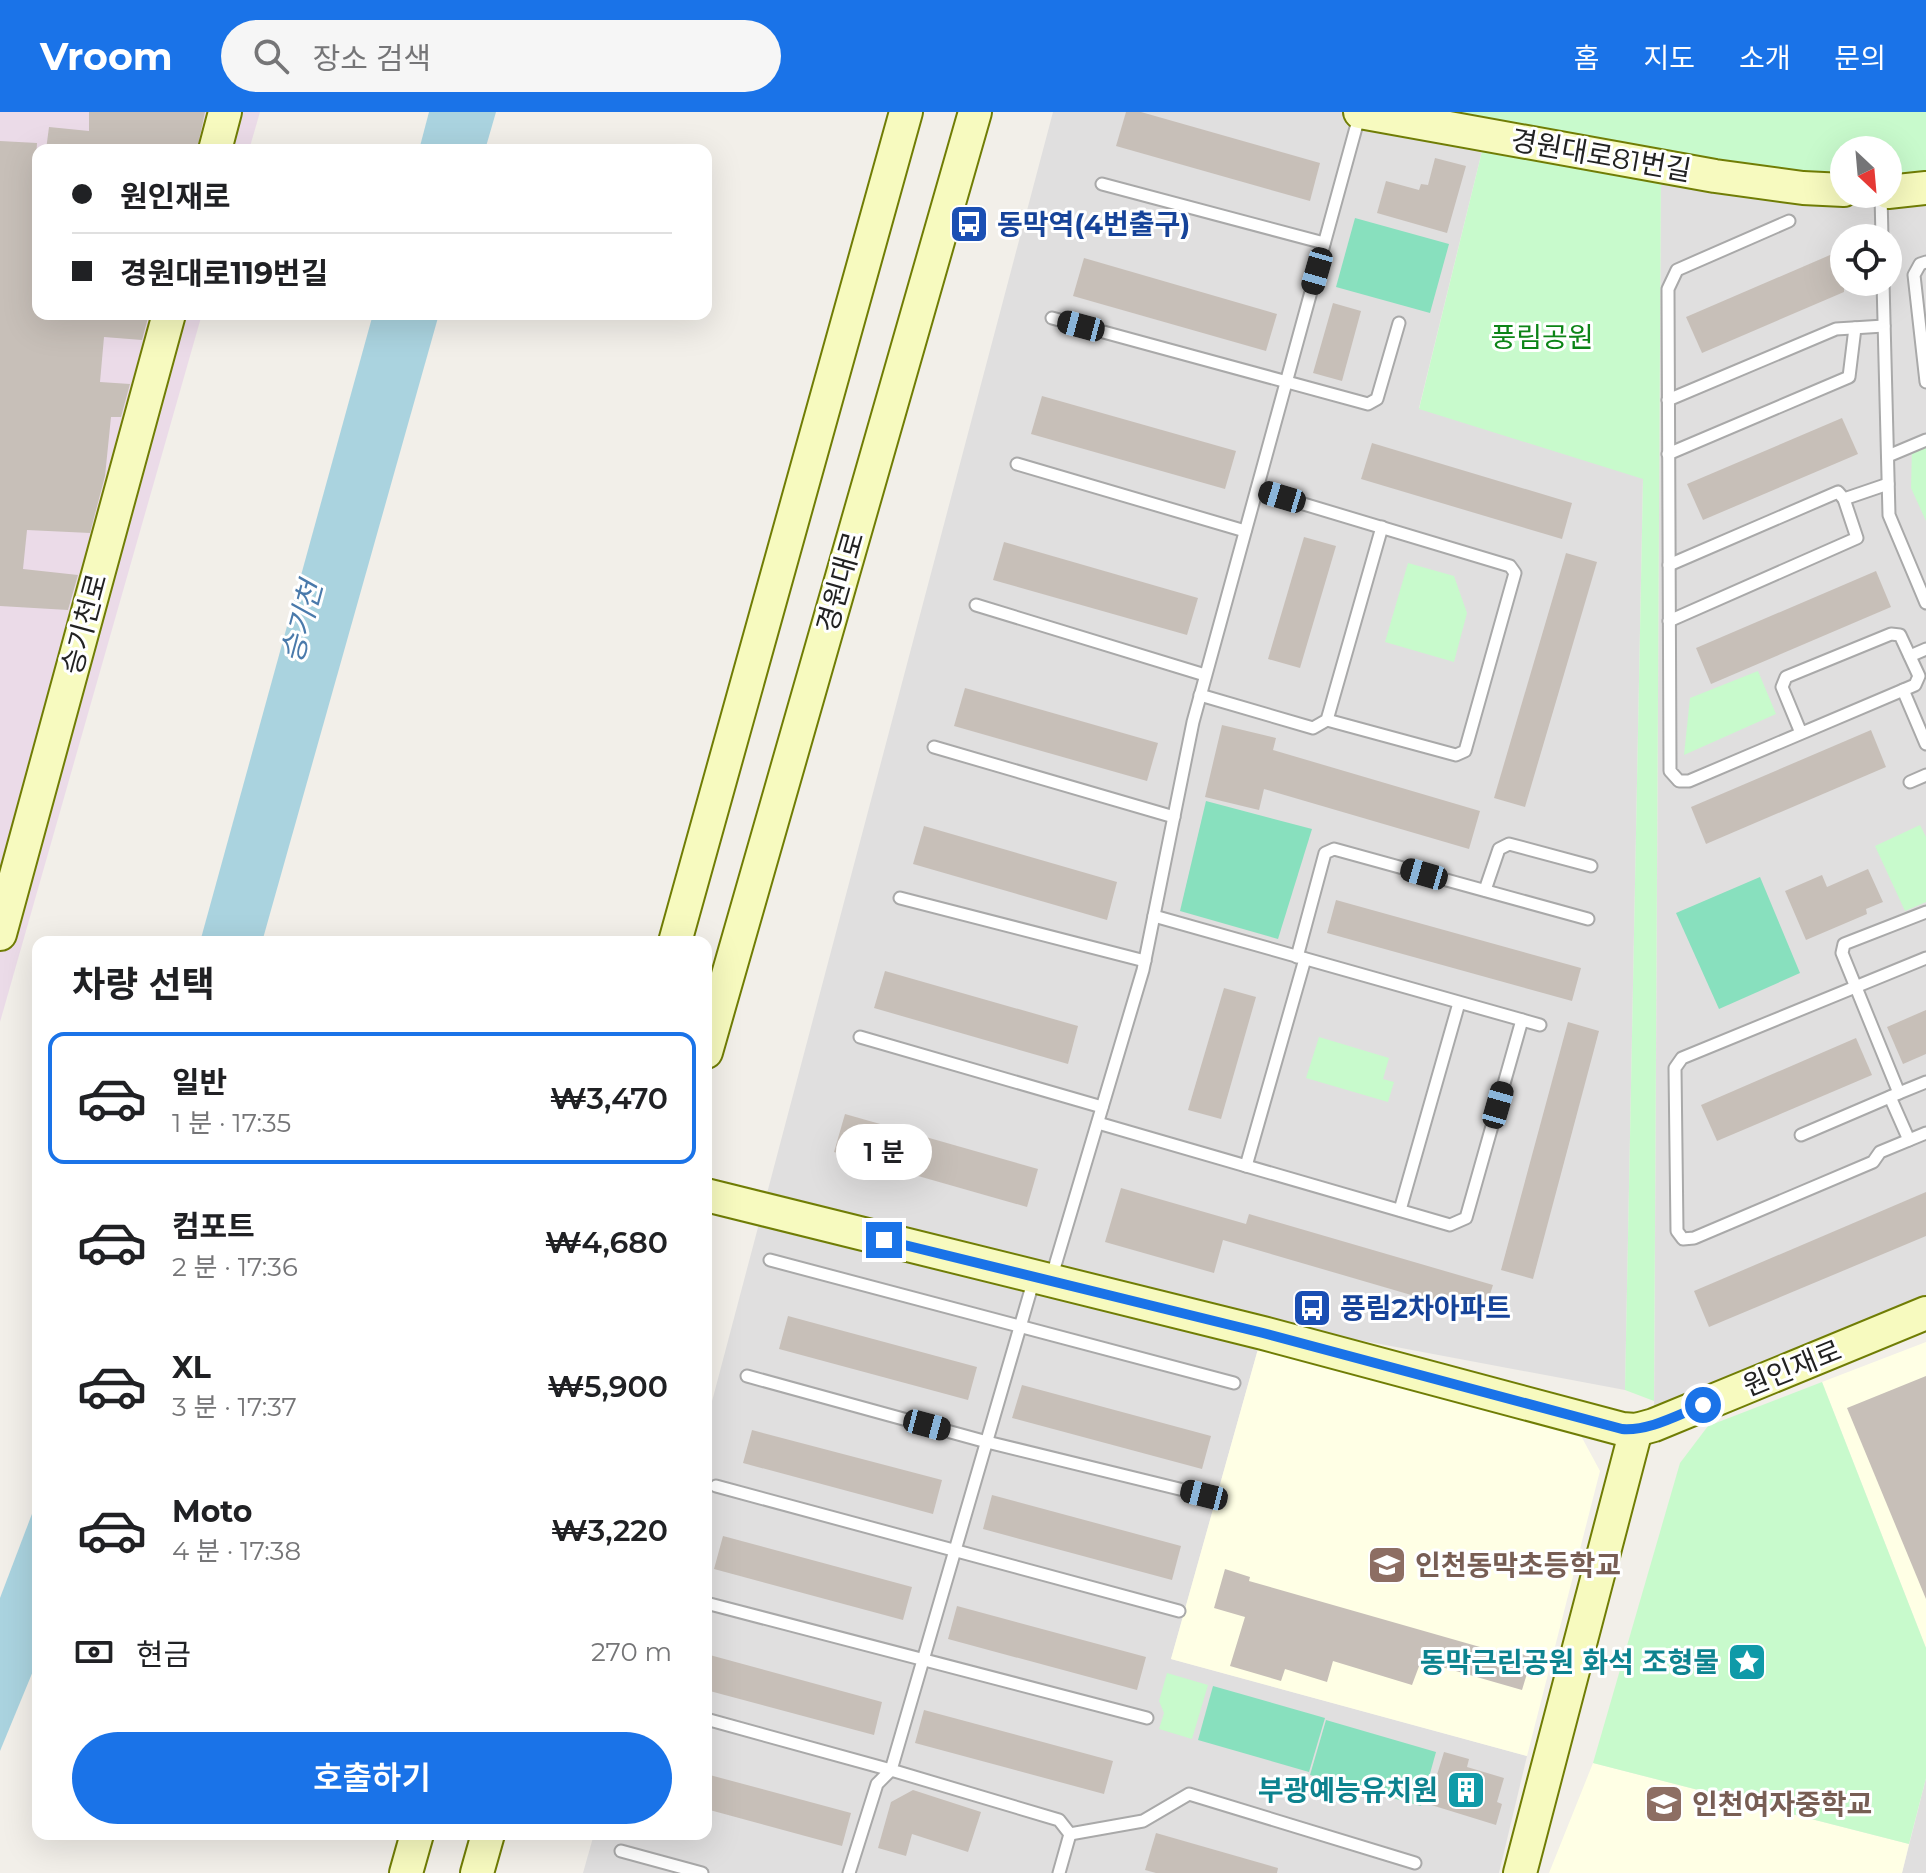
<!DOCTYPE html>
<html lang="ko">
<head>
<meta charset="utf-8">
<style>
  :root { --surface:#fff; --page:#f6f6f6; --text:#202124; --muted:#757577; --line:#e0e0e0; --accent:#1a73e8 }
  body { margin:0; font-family:Montserrat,"Noto Sans KR",sans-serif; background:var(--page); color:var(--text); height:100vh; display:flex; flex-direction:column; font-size:30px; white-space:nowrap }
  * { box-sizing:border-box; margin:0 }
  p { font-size:26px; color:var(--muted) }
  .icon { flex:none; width:44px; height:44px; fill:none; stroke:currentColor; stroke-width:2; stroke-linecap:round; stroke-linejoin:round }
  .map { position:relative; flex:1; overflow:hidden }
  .sheet { position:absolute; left:32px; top:824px; width:680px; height:904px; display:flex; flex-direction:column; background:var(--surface); border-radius:16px; box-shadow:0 8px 32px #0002 }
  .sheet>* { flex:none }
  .top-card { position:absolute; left:32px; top:32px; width:680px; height:176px; border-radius:16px; box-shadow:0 8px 32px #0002; display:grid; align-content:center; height:176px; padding:0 40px; background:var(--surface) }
  .needle { width:52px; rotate:154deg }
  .fabs { position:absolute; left:1830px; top:24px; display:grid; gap:16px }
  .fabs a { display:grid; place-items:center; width:72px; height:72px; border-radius:50%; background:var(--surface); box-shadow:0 8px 32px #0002; font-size:40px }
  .end { position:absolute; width:36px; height:36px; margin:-18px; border:10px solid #1a73e8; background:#fff; box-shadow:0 0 0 4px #fff }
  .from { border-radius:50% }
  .bubble { position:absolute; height:56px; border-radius:28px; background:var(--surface); box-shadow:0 8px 32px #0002; font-size:26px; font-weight:600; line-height:56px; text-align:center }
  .car { position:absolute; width:24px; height:48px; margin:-24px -12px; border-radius:10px; box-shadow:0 0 6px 2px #0007; background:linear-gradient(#222 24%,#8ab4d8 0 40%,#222 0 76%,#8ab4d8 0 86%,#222 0) }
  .top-card b { display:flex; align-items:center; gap:28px; height:76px; font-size:30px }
  .top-card b+b { border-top:2px solid var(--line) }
  .top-card i { width:20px; height:20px; background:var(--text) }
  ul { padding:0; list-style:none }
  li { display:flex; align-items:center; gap:24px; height:132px; margin:0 16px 12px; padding:0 24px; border:4px solid transparent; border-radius:16px }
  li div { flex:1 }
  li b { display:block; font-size:30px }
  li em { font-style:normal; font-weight:600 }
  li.active { border-color:var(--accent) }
  li>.icon { width:72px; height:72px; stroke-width:1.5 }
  h2 { padding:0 40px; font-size:36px; line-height:96px }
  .pay { display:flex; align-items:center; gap:20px; height:88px; padding:0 40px; font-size:30px }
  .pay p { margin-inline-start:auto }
  .action { display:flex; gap:16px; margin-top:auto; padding:16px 40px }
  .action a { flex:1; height:92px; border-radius:48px; background:var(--accent); color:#fff; font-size:32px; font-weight:600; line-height:92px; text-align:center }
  header { display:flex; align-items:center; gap:48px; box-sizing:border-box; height:112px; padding:0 40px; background:var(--accent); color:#fff }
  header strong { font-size:38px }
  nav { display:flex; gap:44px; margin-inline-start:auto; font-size:28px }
  .search { width:560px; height:72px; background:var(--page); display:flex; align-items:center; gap:20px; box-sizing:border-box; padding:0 28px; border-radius:44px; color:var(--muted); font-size:30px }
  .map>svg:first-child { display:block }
  .residential { fill:#e0dfdf; fill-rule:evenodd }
  .industrial { fill:#ebdbe8 }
  .education { fill:#ffffe5 }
  .park { fill:#c8facc }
  .pitch { fill:#88e0be }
  .water { fill:#aad3df }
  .building { fill:#c7bfb8 }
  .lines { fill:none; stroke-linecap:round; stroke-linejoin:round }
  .lane-casing { stroke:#a9a9a9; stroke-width:15 }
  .secondary-casing { stroke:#707d05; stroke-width:36 }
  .lane { stroke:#fff; stroke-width:11 }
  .secondary { stroke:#f7fabf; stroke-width:32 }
  .route { stroke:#1a73e8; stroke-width:10 }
  .labels { text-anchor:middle; stroke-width:6; stroke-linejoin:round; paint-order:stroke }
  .street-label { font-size:28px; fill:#222; stroke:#fff }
  .transit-label { font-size:28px; font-weight:bold; fill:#164399; stroke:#fff; text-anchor:start }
  .park-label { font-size:28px; fill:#0c8416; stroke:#fff }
  .education-label { font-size:28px; font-weight:bold; fill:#785e54; stroke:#fff; text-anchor:start }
  .culture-label { font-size:28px; font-weight:bold; fill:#0d838f; stroke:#fff; text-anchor:end }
  .water-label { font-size:30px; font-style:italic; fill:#4a7aab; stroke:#fff }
</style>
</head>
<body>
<header>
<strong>Vroom</strong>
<div class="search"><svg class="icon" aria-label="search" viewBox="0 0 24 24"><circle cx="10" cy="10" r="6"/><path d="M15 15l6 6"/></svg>장소 검색</div>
<nav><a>홈</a><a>지도</a><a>소개</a><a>문의</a></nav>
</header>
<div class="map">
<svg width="1926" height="1761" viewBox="0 0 1926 1761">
  <rect width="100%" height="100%" fill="#f2efe9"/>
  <g class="residential">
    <path d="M1053,0H1360L1486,23L1419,296L1643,366L1625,1278L1050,1170L806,1110L1258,1237L1171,1547L1527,1644L1499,1761H583L594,1722H706V1312Z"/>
    <path d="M1661,54L1844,82H1888L1926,76V1200L1654,1313ZM1844,126H1888V170H1844Z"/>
    <path d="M1926,1666V1761H1902Z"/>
  </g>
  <path class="industrial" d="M0,0H260L249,38H38V202H202L0,910Z"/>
  <g class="education">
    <path d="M1926,1230V1536L1822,1270Z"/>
    <path d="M1258,1237L1580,1322L1600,1359L1527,1644L1171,1547Z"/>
    <path d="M1593,1651L1909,1732L1902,1761H1549Z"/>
  </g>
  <g class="park">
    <path d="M1452,0H1926V76L1888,80V38H1844V78L1661,54L1654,1289L1625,1278L1643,367L1419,297L1486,23L1449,16Z"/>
    <path d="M1926,328V409L1911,376L1912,334Z"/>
    <path d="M1408,451L1454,464L1467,501L1454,550L1385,530Z"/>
    <path d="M1758,559L1776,602L1684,643L1690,586Z"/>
    <path d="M1920,713L1926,725V790L1905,799L1875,734Z"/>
    <path d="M1319,925L1389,946L1383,967L1394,970L1388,990L1306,966Z"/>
    <path d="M1822,1270L1926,1536V1666L1909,1732L1593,1651L1680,1351L1708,1314Z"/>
    <path d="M1167,1561L1208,1573L1192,1627L1159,1617L1164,1601L1159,1589Z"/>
  </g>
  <g class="pitch">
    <path d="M1355,106L1449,132L1430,201L1336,175Z"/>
    <path d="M1206,689L1312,717L1278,827L1180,799Z"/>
    <path d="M1760,765L1800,861L1719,897L1676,801Z"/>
    <path d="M1213,1574L1325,1606L1309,1660L1198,1628Z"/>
    <path d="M1326,1608L1436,1640L1421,1694L1310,1663Z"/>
  </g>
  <g class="water">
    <path d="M429,0H496L485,38H419Z"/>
    <path d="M373,202H439L262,830H200Z"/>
    <path d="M38,1386V1547L0,1639V1486Z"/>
  </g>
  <g class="building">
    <path d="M89,0H205L197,38H46L49,15L89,19Z"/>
    <path d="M1126,0H1141L1320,51L1310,89L1116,34Z"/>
    <path d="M0,29L37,31L33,97H38V202H149L142,228L104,225L100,270L130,272L121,305H111L105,364L90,421L27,418L23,457L78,463L68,498L0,494Z"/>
    <path d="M1435,46L1466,54L1447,121L1377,101L1386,69L1419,78L1421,72L1428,73Z"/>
    <path d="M1844,137V180L1702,241L1686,205Z"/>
    <path d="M1084,146L1277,202L1266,239L1073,184Z"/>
    <path d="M1333,191L1361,199L1342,269L1313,261Z"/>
    <path d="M1042,284L1236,339L1225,377L1031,322Z"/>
    <path d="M1842,306L1858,342L1703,408L1687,372Z"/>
    <path d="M1372,331L1572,391L1562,427L1361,367Z"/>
    <path d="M1304,425L1336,434L1300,556L1268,547Z"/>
    <path d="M1004,430L1198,486L1187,523L993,468Z"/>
    <path d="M1566,441L1597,450L1525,695L1494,686Z"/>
    <path d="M1876,459L1891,495L1711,572L1696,536Z"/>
    <path d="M965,576L1158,631L1147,669L954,614Z"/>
    <path d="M1222,613L1276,626L1273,638L1480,699L1469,737L1264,677L1259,698L1205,685Z"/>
    <path d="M1871,618L1886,655L1706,732L1691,695Z"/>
    <path d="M924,714L1117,770L1107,808L913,752Z"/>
    <path d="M1868,757L1883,790L1866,797L1867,802L1806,828L1785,779L1822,763L1827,775Z"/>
    <path d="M1336,788L1581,856L1572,889L1327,821Z"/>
    <path d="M885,859L1078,914L1068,952L874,896Z"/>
    <path d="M1224,876L1256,885L1221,1007L1188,998Z"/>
    <path d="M1926,898V942L1903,952L1887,915Z"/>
    <path d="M1568,910L1599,919L1533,1167L1501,1158Z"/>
    <path d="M1856,926L1872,963L1717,1029L1701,993Z"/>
    <path d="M845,1002L1038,1057L1027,1095L834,1040Z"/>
    <path d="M1121,1076L1246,1112L1249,1102L1493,1173L1483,1204L1223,1128L1214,1161L1105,1130Z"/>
    <path d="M1926,1080V1124L1709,1215L1694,1179Z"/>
    <path d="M788,1204L977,1255L968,1288L779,1237Z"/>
    <path d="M1926,1264V1487L1847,1296Z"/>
    <path d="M1022,1273L1211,1324L1202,1357L1012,1306Z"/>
    <path d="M752,1318L942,1368L933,1402L743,1351Z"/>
    <path d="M992,1383L1181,1434L1172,1468L983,1417Z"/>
    <path d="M723,1424L912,1475L903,1508L714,1457Z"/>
    <path d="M1225,1457L1250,1465L1249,1469L1508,1543L1510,1539L1532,1545L1522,1578L1421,1549L1412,1573L1333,1549L1327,1570L1285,1557L1281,1569L1230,1554L1245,1505L1214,1496Z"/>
    <path d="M957,1494L1146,1545L1137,1578L948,1527Z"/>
    <path d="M706,1542L882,1590L874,1623L706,1578Z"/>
    <path d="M924,1598L1113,1649L1104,1682L915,1631Z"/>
    <path d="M1444,1640L1469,1647L1467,1655L1504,1666L1497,1690L1502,1692L1496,1713L1428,1692Z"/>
    <path d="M706,1662L851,1701L842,1734L706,1697Z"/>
    <path d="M913,1678L981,1700L968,1740L912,1722L906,1744L878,1736L891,1690Z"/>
    <path d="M1156,1721L1278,1756L1277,1761H1156L1145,1758Z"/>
  </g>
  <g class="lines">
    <g class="lane-casing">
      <g id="lane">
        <path d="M1102,72L1324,131"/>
        <path d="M1881,83L1882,126"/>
        <path d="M1789,109L1677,158L1668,177L1670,659L1679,669H1689L1915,573L1919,564L1900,523L1891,522L1786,565L1782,575L1801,621"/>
        <path d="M1926,150L1920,152L1914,163L1926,270"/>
        <path d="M1883,170L1889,403L1926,491"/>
        <path d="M1052,206L1368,292L1377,287L1399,211"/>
        <path d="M1668,288L1836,217L1884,214"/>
        <path d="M1668,342L1849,265L1855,216"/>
        <path d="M1888,344L1926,328"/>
        <path d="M1017,352L1245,419"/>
        <path d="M1257,378L1510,454L1515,461L1465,639L1456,643L1327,608"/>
        <path d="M1669,453L1838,380L1844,387L1888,372"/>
        <path d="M976,493L1205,563"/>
        <path d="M1669,509L1857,426L1844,387"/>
        <path d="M1910,544L1926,537"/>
        <path d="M1903,578L1926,632"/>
        <path d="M1200,583L1313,616L1327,608L1382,415"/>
        <path d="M934,635L1174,705"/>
        <path d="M1910,670L1926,663"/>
        <path d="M1485,778L1499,737L1509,732L1591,754"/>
        <path d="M900,786L1145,849"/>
        <path d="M1926,800L1844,832L1842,841L1899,981L1926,970"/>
        <path d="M1154,804L1540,913"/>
        <path d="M1297,845L1325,741L1334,737L1588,807"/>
        <path d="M1926,846L1682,946L1675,956L1677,1119L1683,1127L1694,1126L1873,1050L1880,1040L1926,1021"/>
        <path d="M860,925L1102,995"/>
        <path d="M1890,985L1909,1028"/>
        <path d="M1098,1011L1450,1113L1466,1106L1522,908"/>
        <path d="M1801,1023L1899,981"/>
        <path d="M1246,1054L1305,847"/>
        <path d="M1400,1098L1459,891"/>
        <path d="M770,1148L1234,1271"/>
        <path d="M1034,1167L891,1658L1059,1708L1070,1722L1059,1761"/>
        <path d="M1051,1167L1143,858L1193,610L1360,1"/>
        <path d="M747,1264L987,1330L1204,1383"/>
        <path d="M716,1374L1179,1499"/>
        <path d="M706,1491L1147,1606"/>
        <path d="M706,1607L891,1658L877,1672L849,1761"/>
        <path d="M1070,1722L1143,1709L1189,1682L1415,1751"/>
        <path d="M621,1739L702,1761"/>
      </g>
    </g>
    <g class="secondary-casing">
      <g id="secondary">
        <path d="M1360,0L1715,64L1803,76L1844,78"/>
        <path d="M215,38L225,0"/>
        <path d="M1888,80L1926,76"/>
        <path d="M0,822L169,202"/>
        <path d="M675,830L906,0"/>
        <path d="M706,940L975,0"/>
        <path d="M706,1083L1263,1221L1622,1317L1636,1318L1654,1313L1926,1201"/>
        <path d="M406,1761L417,1722"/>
        <path d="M477,1761L488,1722"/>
        <path d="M1520,1761L1636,1318"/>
      </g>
    </g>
    <use href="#lane" class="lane"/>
    <use href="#secondary" class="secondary"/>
  </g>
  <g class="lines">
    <path class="route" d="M884,1128L1263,1221L1622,1317C1650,1319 1677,1303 1703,1293"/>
  </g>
  <defs>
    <g id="bus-square" transform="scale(2)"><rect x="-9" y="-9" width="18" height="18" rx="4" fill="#1a4fb4" stroke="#fff"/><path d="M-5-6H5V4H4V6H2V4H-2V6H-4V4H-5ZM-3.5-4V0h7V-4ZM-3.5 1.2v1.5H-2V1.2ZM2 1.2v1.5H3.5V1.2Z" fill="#fff"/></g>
    <g id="school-square" transform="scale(2)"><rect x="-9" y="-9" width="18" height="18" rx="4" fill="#8d6e63" stroke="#fff"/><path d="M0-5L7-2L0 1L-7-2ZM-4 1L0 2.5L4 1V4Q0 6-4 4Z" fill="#fff"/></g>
    <g id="sight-square" transform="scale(2)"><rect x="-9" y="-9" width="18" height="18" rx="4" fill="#0f9aa8" stroke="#fff"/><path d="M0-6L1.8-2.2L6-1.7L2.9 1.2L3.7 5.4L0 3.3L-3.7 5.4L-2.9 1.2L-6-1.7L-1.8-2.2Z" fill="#fff"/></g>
    <g id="building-square" transform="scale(2)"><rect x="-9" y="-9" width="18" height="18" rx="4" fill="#0f9aa8" stroke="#fff"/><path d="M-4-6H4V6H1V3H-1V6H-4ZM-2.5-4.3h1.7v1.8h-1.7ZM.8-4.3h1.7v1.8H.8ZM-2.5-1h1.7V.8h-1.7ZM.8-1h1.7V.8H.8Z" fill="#fff"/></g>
  </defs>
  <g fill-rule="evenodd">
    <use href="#bus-square" x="969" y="112"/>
    <use href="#bus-square" x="1312" y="1196"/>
    <use href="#school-square" x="1387" y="1453"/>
    <use href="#sight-square" x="1747" y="1550"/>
    <use href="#building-square" x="1466" y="1678"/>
    <use href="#school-square" x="1664" y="1692"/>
  </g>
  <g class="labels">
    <g class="street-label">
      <text transform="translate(1601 43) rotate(10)" y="10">경원대로81번길</text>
      <text transform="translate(840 470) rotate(-74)" y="10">경원대로</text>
      <text transform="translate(84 512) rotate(-75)" y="10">승기천로</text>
      <text transform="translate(1792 1256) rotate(-22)" y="10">원인재로</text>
    </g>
    <g class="transit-label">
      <text x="997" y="122">동막역(4번출구)</text>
      <text x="1340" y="1206">풍림2차아파트</text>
    </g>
    <g class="park-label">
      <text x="1542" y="235">풍림공원</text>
    </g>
    <g class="education-label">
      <text x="1415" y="1463">인천동막초등학교</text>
      <text x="1692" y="1702">인천여자중학교</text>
    </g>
    <g class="culture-label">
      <text x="1719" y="1560">동막근린공원 화석 조형물</text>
      <text x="1438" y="1688">부광예능유치원</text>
    </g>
    <g class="water-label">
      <text transform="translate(302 510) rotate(-75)" y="10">승기천</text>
    </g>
  </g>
</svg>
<div class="fabs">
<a><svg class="needle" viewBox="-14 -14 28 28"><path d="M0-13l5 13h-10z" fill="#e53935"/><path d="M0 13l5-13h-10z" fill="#757577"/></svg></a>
<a><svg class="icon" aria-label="locate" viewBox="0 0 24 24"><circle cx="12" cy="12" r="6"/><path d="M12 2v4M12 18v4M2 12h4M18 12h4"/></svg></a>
</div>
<i class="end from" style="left:1703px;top:1293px"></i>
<i class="end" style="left:884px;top:1128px"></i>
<div class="bubble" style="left:836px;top:1012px;width:96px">1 분</div>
<i class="car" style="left:1317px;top:159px;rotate:196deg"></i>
<i class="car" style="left:1081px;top:214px;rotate:285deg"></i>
<i class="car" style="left:1282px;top:385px;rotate:287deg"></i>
<i class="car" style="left:1424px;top:762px;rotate:286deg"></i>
<i class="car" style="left:1498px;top:993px;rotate:16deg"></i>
<i class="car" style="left:927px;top:1313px;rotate:105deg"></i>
<i class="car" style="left:1204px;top:1383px;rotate:284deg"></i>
<div class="top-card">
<b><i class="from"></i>원인재로</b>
<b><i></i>경원대로119번길</b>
</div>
<section class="sheet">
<h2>차량 선택</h2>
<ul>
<li class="active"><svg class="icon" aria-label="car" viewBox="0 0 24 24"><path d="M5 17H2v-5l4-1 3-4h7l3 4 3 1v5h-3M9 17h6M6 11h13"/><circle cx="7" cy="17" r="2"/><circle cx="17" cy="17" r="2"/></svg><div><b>일반</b><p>1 분 · 17:35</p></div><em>₩3,470</em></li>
<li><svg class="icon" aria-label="car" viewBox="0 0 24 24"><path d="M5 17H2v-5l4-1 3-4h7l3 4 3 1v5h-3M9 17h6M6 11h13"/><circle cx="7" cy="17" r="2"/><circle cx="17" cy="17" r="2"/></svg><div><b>컴포트</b><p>2 분 · 17:36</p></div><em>₩4,680</em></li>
<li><svg class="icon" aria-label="car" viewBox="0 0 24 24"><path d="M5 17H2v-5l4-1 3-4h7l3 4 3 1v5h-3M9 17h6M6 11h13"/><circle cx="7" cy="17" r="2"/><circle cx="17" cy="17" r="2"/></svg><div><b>XL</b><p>3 분 · 17:37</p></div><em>₩5,900</em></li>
<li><svg class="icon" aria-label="car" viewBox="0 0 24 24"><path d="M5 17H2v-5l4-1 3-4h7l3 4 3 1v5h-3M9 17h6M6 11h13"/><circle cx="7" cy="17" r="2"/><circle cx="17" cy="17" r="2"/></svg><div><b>Moto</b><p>4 분 · 17:38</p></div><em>₩3,220</em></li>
</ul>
<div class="pay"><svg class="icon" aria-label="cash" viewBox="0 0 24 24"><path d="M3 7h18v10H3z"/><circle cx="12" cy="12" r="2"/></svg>현금<p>270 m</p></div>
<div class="action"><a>호출하기</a></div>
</section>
</div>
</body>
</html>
